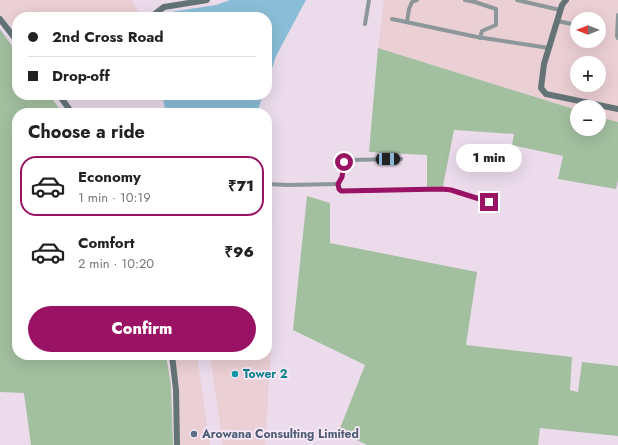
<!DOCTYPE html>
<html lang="en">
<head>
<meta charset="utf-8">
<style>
  :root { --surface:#fff; --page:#f6f6f6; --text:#222; --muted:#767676; --line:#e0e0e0; --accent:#9a1264 }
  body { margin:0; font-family:Jost,sans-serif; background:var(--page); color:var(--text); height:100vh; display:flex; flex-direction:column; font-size:15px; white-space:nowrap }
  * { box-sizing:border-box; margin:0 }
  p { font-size:13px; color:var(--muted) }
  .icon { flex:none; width:22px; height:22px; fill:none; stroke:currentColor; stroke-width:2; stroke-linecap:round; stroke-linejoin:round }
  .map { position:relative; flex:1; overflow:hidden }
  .panel { position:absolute; left:12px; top:108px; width:260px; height:252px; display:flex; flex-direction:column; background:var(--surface); border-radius:16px; box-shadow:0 4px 16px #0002 }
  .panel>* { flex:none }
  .hud { position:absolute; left:12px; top:12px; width:260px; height:88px; border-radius:16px; box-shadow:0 4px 16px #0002; display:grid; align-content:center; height:88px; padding:0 16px; background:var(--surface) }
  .needle { width:26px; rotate:270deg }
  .fabs { position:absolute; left:570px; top:12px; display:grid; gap:8px }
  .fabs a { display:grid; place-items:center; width:36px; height:36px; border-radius:50%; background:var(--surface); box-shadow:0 4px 16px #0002; font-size:20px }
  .end { position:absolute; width:18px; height:18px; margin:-9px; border:5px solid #9a1264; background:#fff; box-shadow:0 0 0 2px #fff }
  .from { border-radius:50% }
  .bubble { position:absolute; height:28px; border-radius:14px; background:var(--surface); box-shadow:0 4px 16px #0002; font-size:13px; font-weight:800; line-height:28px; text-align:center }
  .car { position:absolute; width:12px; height:24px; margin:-12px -6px; border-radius:5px; box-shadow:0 0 3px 1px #0007; background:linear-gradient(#222 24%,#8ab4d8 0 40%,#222 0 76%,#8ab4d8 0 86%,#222 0) }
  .hud b { display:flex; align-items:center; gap:14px; height:38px; font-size:15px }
  .hud b+b { border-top:1px solid var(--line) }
  .hud i { width:10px; height:10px; background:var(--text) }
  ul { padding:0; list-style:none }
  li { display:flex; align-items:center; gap:12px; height:60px; margin:0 8px 6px; padding:0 8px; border:2px solid transparent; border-radius:16px }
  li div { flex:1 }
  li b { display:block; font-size:15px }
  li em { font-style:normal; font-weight:800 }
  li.on { border-color:var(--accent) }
  li>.icon { width:36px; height:36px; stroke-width:1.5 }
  h2 { padding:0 16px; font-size:18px; line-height:48px }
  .action { display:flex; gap:8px; margin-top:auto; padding:8px 16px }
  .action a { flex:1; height:46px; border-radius:24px; background:var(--accent); color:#fff; font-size:16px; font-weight:800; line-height:46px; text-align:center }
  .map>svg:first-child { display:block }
  .commercial { fill:#eacfd4; fill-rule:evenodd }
  .built { fill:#e1cce1 }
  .green { fill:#a2bf9f }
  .water { fill:#8abed8 }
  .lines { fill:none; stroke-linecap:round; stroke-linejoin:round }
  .street { stroke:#8d9799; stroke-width:4 }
  .secondary { stroke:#647476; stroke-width:6 }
  .route { stroke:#9a1264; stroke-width:5 }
  .culture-dot { fill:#0f9aa8; stroke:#f8e8f8; stroke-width:1.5 }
  .service-dot { fill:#5c6f8a; stroke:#f8e8f8; stroke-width:1.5 }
  .labels { text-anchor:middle; stroke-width:3.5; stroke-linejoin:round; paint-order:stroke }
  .culture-label { font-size:12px; font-weight:bold; fill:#0d838f; stroke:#f8e8f8; text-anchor:start }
  .service-label { font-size:12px; font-weight:bold; fill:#4e5e75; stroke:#f8e8f8; text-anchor:start }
</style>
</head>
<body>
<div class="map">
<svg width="618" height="445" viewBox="0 0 618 445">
  <rect width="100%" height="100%" fill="#ebdbeb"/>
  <g class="commercial">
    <path d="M0,0H132L141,17H17V35L0,13Z"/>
    <path d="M384,0H618V122L599,117V107H577V110L378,48ZM577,19H599V41H577ZM577,63H599V85H577Z"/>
    <path d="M267,332L272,333L265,445H223L210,355H267Z"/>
    <path d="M173,355H197L210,445H179Z"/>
  </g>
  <path class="built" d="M267,213L273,214L267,244Z"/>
  <g class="green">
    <path d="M0,29L17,53V95H49L63,113H17V355H166L171,385L173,445H31L24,393L0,392Z"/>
    <path d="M378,48L577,110V129H599V117L618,122V180L616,189L558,179L563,156L512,145L514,134L454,130L443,186L427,187V155L369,152Z"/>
    <path d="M307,196L330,203V243L477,272L466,345L572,357L570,390L578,392L582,362L618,366V436L540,428L538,445H367L339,431L365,365L293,330Z"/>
  </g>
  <g class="water">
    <path d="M230,0H306L276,56L267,84V17H163L170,12L216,5Z"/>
    <path d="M162,95H263L257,113H166Z"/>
  </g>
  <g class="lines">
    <g class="street">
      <path d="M465,0L475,2L496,9V25L482,31L480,38"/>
      <path d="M517,0L560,10"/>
      <path d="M618,15L617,36L618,38"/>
      <path d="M392,19L477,37L549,48"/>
      <path d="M557,21L577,25"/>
      <path d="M407,22L409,9L412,2L417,0"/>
      <path d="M365,24L369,0"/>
      <path d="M267,184L288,185L338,184"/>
      <path d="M338,184L340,190L343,191L442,189L451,190L489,202"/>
      <path d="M338,184L342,177L344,162L346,160L401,159"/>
    </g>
    <g class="secondary">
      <path d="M566,0L562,5L544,64L541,88L546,94L618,109"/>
      <path d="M151,17L164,7L207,0"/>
      <path d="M0,19L17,41"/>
      <path d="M59,95L72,113"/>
      <path d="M172,355L176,390L177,445"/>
    </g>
  </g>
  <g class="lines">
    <path class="route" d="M344,162L342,177L338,184L339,189L341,191L442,189L451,190L489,202"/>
  </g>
  <circle class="culture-dot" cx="235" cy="374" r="4"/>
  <circle class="service-dot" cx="194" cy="434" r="4"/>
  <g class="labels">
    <g class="culture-label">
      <text x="243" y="378">Tower 2</text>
    </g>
    <g class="service-label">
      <text x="202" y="438">Arowana Consulting Limited</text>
    </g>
  </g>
</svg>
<div class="fabs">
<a><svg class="needle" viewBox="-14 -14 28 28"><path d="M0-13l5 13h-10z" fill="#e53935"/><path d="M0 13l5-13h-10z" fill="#767676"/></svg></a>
<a>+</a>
<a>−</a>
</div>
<i class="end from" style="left:344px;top:162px"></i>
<i class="end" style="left:489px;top:202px"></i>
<div class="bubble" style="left:456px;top:144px;width:66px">1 min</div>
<i class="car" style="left:388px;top:159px;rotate:89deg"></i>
<div class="hud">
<b><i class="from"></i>2nd Cross Road</b>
<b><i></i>Drop-off</b>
</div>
<section class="panel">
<h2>Choose a ride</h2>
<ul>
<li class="on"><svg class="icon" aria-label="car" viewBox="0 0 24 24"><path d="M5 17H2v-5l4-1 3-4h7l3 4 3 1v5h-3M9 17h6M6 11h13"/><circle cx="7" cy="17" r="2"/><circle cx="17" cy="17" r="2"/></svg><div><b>Economy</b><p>1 min · 10:19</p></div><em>₹71</em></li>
<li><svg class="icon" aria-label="car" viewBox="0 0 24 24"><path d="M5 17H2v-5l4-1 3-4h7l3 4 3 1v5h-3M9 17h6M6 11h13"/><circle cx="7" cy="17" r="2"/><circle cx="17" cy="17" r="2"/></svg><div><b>Comfort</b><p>2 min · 10:20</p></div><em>₹96</em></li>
</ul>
<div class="action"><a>Confirm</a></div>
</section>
</div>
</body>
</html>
